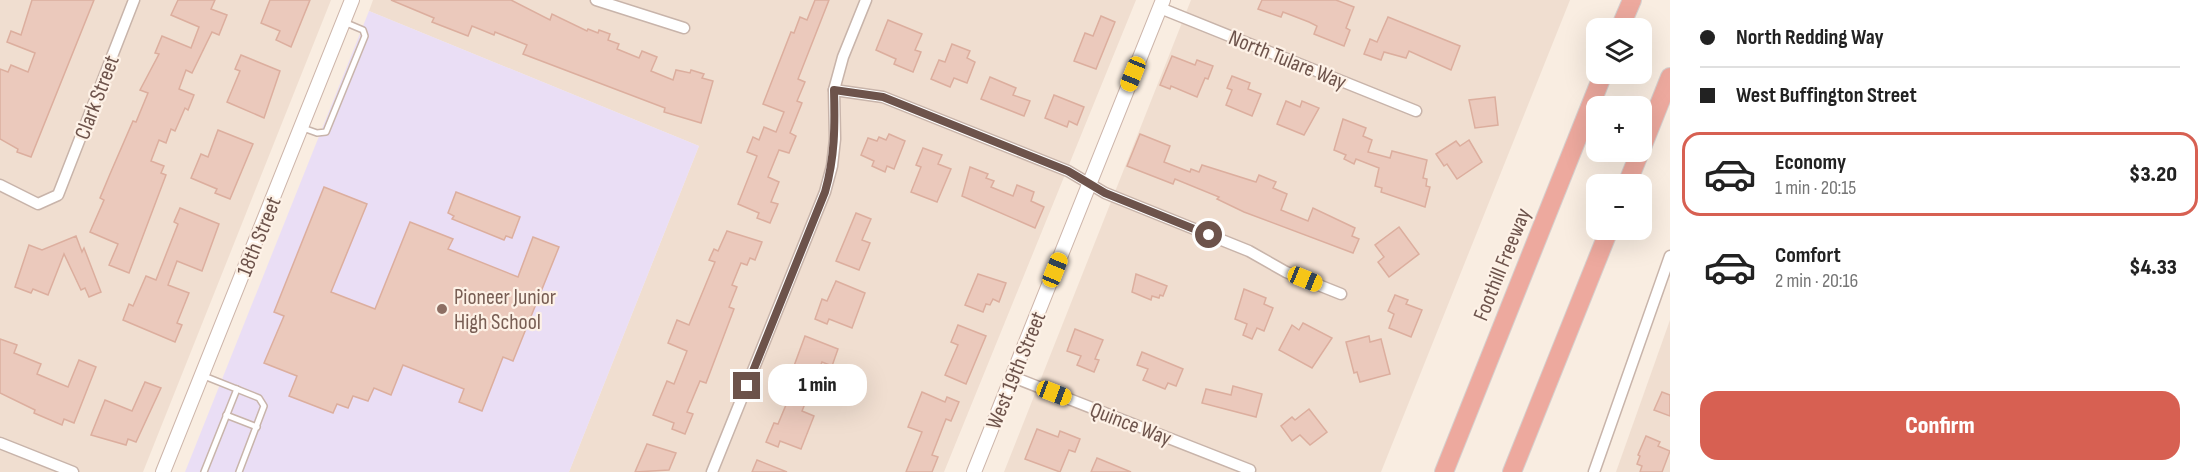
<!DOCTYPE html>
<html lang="en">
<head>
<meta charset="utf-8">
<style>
  :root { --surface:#fff; --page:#f6f6f6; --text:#222; --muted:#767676; --line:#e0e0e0; --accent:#d76052 }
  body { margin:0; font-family:"Sofia Sans Condensed",sans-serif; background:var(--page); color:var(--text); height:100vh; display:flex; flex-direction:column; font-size:22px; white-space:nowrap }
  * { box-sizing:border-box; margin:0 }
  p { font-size:20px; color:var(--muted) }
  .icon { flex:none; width:33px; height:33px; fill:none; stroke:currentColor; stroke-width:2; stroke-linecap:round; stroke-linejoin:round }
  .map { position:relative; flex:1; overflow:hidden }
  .sheet { display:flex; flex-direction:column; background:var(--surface); width:540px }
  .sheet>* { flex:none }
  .guide { display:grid; align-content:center; height:132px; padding:0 30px; background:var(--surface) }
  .controls { position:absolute; left:1586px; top:18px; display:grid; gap:12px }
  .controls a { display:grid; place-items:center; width:66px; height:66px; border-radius:12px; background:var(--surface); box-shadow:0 6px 24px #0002; font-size:30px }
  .end { position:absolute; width:27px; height:27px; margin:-14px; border:8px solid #6d534b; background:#fff; box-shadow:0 0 0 3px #fff }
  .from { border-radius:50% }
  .bubble { position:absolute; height:42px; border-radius:18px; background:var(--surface); box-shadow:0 6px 24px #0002; font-size:20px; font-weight:800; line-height:42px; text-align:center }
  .car { position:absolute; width:18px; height:36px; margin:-18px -9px; border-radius:8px; box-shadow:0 0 4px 2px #0007; background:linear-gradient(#f5c518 24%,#345 0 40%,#f5c518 0 76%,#345 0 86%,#f5c518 0) }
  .guide b { display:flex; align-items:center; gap:21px; height:57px; font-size:22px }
  .guide b+b { border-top:2px solid var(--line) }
  .guide i { width:15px; height:15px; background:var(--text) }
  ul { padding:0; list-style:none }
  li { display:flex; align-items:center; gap:18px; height:84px; margin:0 12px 9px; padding:0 18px; border:3px solid transparent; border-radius:18px }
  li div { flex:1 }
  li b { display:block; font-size:22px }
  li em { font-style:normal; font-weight:800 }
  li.selected { border-color:var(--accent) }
  li>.icon { width:54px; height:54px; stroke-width:1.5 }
  .action { display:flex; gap:12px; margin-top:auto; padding:12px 30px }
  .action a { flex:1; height:69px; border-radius:18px; background:var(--accent); color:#fff; font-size:24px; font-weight:800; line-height:69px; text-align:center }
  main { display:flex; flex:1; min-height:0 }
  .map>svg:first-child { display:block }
  .residential { fill:#f0ded0 }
  .education { fill:#eadef5 }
  .building { fill:#ebc9bc; stroke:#dcae9e; stroke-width:1.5 }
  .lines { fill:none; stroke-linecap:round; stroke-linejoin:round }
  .service-casing { stroke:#c8b4aa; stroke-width:8 }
  .minor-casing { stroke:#c8b4aa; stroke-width:13 }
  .secondary-casing { stroke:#cdb5aa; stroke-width:16 }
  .motorway-casing { stroke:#d6cfcd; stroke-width:20 }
  .service { stroke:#fff; stroke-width:5 }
  .minor { stroke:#fff; stroke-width:10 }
  .secondary { stroke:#fff; stroke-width:14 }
  .motorway { stroke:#eda99e; stroke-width:18 }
  .route { stroke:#6d534b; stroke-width:8 }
  .education-dot { fill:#8d6e63; stroke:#fdf1e6; stroke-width:2 }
  .labels { text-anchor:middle; stroke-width:4.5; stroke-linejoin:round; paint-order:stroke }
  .street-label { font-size:22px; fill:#6d534b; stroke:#fdf1e6 }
  .education-label { font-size:22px; fill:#785e54; stroke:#fdf1e6; text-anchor:start }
</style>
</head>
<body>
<main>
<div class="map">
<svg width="1670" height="472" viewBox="0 0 1670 472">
  <rect width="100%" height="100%" fill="#f9ede1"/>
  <g class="residential">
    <path d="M0,0H331L143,472H0Z"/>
    <path d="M373,0H1136L944,472H569L699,146L369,11Z"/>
    <path d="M1191,0H1570L1381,472H1004Z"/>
    <path d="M1670,320V472H1616Z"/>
  </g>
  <path class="education" d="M369,11L699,146L569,472H185Z"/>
  <g class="building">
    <path d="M32,0H94L31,157L17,152L18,149L0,139V69L8,72L11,65L28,72L35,53L7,42L11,31L21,35Z"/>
    <path d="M178,0H215L211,9L227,15L219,35L212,32L192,73L186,70L179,89L194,95L188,110L185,108L175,131L171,129L166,143L159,140L151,161L164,166L161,173L166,175L129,273L109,265L118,244L90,232L104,200L100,198L110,174L133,121L136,122L148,93L140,90L159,54L155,53L162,36L191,48L199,27L171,15Z"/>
    <path d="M270,0H310L291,47L276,40L280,31L261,23Z"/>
    <path d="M391,0H511L550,20L552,14L587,31L588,29L598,33L599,30L610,34L608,40L619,44L617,49L639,58L642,51L657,57L651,71L673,80L676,70L690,73L691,70L704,74L702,78L713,81L701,123L664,112L665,108L523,54L527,45L495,32L494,35L472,26L468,36L432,22L434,18Z"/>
    <path d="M815,0H829L798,79L805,82L797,101L802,103L790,133L796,136L789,153L779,150L768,177L779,182L771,202L778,204L770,223L757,218L759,213L738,204L757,156L747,152L753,137L759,140L764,127L776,132L784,112L763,104L791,32L794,33L800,17L807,20Z"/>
    <path d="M1262,0H1336L1354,7L1346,28L1350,30L1344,46L1314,34L1317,26L1309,22L1283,12L1281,17L1258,9Z"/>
    <path d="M1101,16L1115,22L1096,69L1074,61L1085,33L1093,36Z"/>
    <path d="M1388,17L1460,46L1451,70L1409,51L1406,58L1384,52L1381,60L1364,54L1370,39L1377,42Z"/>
    <path d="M888,20L922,34L915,50L921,52L913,72L894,64L896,59L876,50Z"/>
    <path d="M952,44L970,51L967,58L975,62L967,83L954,78L950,87L931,79L939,60L945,62Z"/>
    <path d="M241,55L280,71L264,118L227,102L240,71L235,69Z"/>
    <path d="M1172,56L1195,65L1197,60L1213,66L1208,79L1205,78L1197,97L1171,86L1170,89L1160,85Z"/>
    <path d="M1232,76L1250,83L1248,89L1261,94L1252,116L1226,105L1232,90L1227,88Z"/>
    <path d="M990,77L1016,88L1013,95L1030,101L1024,116L981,99Z"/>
    <path d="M1054,95L1084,107L1077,125L1069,121L1067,127L1045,118Z"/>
    <path d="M1495,97L1498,125L1475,128L1469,100Z"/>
    <path d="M1286,101L1300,107L1302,101L1319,108L1304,135L1277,124Z"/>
    <path d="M1343,119L1366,128L1363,136L1372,140L1368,152L1390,158L1392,151L1427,160L1423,178L1427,179L1426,186L1430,187L1425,207L1381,192L1382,188L1375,186L1379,168L1356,159L1354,164L1344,159L1346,155L1334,150Z"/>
    <path d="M218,130L253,144L230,199L215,193L217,189L191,178L201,154L208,157Z"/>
    <path d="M889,134L905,141L894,169L887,166L885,172L872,166L874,161L861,155L868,138L877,141L879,137L886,140Z"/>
    <path d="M1140,134L1170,146L1164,162L1190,172L1191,169L1199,172L1202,165L1256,182L1259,175L1276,182L1273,188L1287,194L1281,210L1308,221L1313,208L1355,228L1352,236L1359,239L1353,253L1244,212L1217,199L1219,197L1175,179L1173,184L1127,166Z"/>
    <path d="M1469,140L1482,162L1457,179L1447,164L1444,166L1436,154L1456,141L1460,146Z"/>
    <path d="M923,148L942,155L938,164L951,169L937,202L911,192L921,167L916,165Z"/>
    <path d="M970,167L988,174L986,178L994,181L991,187L1013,196L1017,185L1034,192L1031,201L1044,207L1035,228L962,196Z"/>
    <path d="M324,187L367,204L331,292L375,309L410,222L453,239L448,249L518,277L533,237L559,247L513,361L503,357L482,411L459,402L464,389L403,365L391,395L374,388L368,401L353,396L348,408L337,404L333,413L289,396L297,376L264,363L284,316L274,312Z"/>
    <path d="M456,192L520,217L512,238L506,236L504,240L452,219L454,216L448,213Z"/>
    <path d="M180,208L219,224L202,271L177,261L168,285L189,293L177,323L182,325L175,342L123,320L129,304L133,306L146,276L156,280L178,224L174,222Z"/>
    <path d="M856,213L871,219L862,240L870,243L859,270L836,261Z"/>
    <path d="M1399,227L1419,254L1389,277L1378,262L1384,257L1375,245Z"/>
    <path d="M727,231L762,242L755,260L750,258L747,265L741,263L732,285L737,287L729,307L734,309L706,383L700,381L687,412L693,414L685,434L672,429L674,423L653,415L667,381L674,384L687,351L668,343L677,320L689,325L715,262L709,260L714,249L718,251Z"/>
    <path d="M76,236L82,252L84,248L101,292L89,297L85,288L81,290L64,254L48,295L33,289L31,293L15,287L29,245L42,250Z"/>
    <path d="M978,274L1006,283L999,302L993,299L990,305L986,304L983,312L965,305Z"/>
    <path d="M1136,274L1167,286L1163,296L1160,295L1159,298L1152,296L1151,300L1132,292Z"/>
    <path d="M836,281L865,293L852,328L829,319L827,324L815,319L822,299L827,301Z"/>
    <path d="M1244,289L1266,298L1264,304L1273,308L1264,331L1257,328L1252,339L1243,335L1247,324L1235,319Z"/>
    <path d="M1395,295L1408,300L1406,304L1422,310L1411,337L1389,328L1394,314L1388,311Z"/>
    <path d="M1303,323L1332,338L1312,368L1279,350L1292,325L1299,330Z"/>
    <path d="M958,325L986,336L966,384L945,375L958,345L951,342Z"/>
    <path d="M1075,329L1103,340L1095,359L1099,360L1094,372L1077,365L1081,356L1067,351Z"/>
    <path d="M805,336L838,349L832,366L822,362L802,411L814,416L801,449L780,441L778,447L766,442L774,423L778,424L793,388L787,385Z"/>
    <path d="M1369,336L1370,342L1381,339L1390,374L1360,382L1357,372L1354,373L1346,342Z"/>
    <path d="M0,339L17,345L14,353L41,364L37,374L68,387L79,360L96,367L74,423L64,419L62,425L34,413L35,410L0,393Z"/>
    <path d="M1142,352L1183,369L1176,386L1168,383L1165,389L1143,380L1148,369L1137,365Z"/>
    <path d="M145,382L161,388L136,442L128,439L126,445L91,435L105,400L132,411Z"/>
    <path d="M1233,386L1262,394L1256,417L1202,403L1206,389L1231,395Z"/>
    <path d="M922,392L945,402L947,397L959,402L951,421L946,419L932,455L938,457L932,472H906L922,432L908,427Z"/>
    <path d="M1662,392L1670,395V416L1654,410Z"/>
    <path d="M1309,409L1327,432L1310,445L1300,435L1292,441L1281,426L1292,417L1295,420Z"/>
    <path d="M1037,429L1058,437L1060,431L1080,439L1075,452L1069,450L1060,472L1025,459Z"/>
    <path d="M1646,436L1660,442L1658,446L1670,451L1662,472H1640L1642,466L1637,464L1640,456L1638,455Z"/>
    <path d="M647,444L676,453L669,470L635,472Z"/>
    <path d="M1097,458L1131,472H1091Z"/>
    <path d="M757,460L787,472H752Z"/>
  </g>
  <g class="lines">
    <g class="service-casing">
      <g id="service">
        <path d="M303,128L317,133L326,132L365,36L363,30L344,22"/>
        <path d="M204,376L259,398L264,406L239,472"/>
        <path d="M226,415L257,427"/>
        <path d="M204,472L237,389"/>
      </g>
    </g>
    <g class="minor-casing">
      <g id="minor">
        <path d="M596,0L684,28"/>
        <path d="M1160,8L1416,111"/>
        <path d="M834,90L883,97L1068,171L1105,193L1249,251L1286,272L1341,294"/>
        <path d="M0,185L38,204L58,195L134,0"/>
        <path d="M1013,377L1250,470"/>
        <path d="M0,443L73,472"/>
        <path d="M712,472L825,192L832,166L835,139L834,90L843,57L866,0"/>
        <path d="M1594,472L1670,256"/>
      </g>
    </g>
    <g class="secondary-casing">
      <g id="secondary">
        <path d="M163,472L352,0"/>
        <path d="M974,472L1163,0"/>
      </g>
    </g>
    <g class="motorway-casing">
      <g id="motorway">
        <path d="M1620,28L1632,0"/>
        <path d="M1641,150L1670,77"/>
        <path d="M1627,184L1640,152"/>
        <path d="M1444,472L1603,74"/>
        <path d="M1512,472L1609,230"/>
      </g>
    </g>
    <use href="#service" class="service"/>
    <use href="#minor" class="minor"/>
    <use href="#secondary" class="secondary"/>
    <use href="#motorway" class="motorway"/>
  </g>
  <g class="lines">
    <path class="route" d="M747,386L825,192C835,157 835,126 834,90L883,97L1068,171L1105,193L1209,235"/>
  </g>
  <circle class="education-dot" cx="442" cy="309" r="6"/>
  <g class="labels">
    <g class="street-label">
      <text transform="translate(1288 59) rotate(22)" y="8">North Tulare Way</text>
      <text transform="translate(96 97) rotate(-69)" y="8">Clark Street</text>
      <text transform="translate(258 236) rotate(-68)" y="8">18th Street</text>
      <text transform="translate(1501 264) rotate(-68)" y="8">Foothill Freeway</text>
      <text transform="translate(1015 370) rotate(-68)" y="8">West 19th Street</text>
      <text transform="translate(1131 423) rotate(21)" y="8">Quince Way</text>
    </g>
    <g class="education-label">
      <text x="454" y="304">Pioneer Junior<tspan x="454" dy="25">High School</tspan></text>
    </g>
  </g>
</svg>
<div class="controls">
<a><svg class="icon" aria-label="layers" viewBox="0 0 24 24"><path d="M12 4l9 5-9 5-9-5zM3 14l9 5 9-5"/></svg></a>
<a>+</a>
<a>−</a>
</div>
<i class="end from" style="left:1209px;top:235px"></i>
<i class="end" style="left:747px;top:386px"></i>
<div class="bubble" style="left:768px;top:364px;width:99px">1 min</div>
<i class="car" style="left:1133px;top:74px;rotate:202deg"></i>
<i class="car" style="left:1055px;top:270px;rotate:22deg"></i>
<i class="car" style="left:1305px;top:279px;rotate:112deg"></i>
<i class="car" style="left:1054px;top:393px;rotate:111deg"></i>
</div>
<section class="sheet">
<div class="guide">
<b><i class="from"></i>North Redding Way</b>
<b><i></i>West Buffington Street</b>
</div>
<ul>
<li class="selected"><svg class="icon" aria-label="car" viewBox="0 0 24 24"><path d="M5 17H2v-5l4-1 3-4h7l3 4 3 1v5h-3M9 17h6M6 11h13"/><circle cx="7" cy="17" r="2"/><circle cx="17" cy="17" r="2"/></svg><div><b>Economy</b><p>1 min · 20:15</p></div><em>$3.20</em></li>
<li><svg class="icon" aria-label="car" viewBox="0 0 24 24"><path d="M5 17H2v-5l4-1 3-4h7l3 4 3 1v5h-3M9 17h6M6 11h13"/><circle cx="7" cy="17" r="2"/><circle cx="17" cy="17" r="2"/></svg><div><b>Comfort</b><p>2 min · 20:16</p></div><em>$4.33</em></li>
</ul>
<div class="action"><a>Confirm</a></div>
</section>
</main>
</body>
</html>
